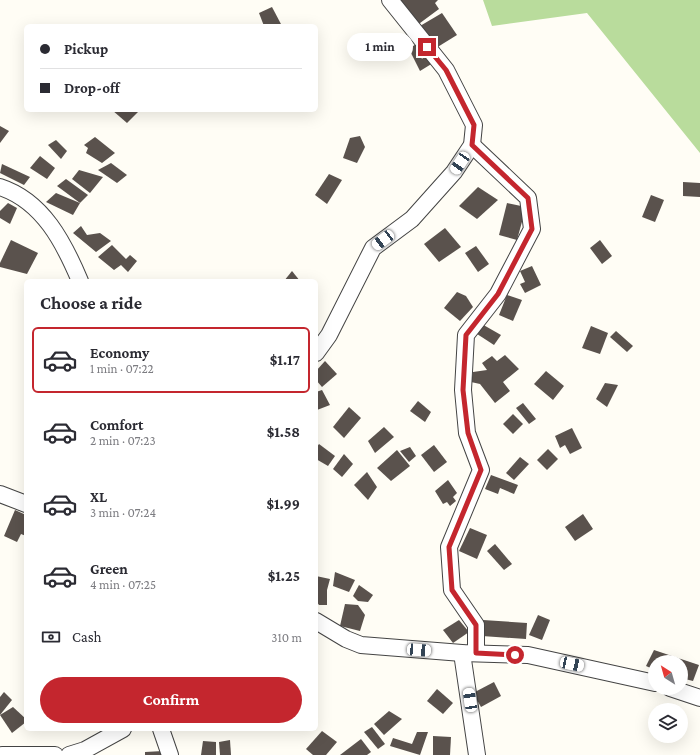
<!DOCTYPE html>
<html lang="en">
<head>
<meta charset="utf-8">
<style>
  :root { --surface:#fff; --page:#f2f2f3; --text:#2b2b33; --muted:#7c7c81; --line:#e1e1e2; --accent:#c4262e }
  body { margin:0; font-family:"Crimson Pro",serif; background:var(--page); color:var(--text); height:100vh; display:flex; flex-direction:column; font-size:15px; white-space:nowrap }
  * { box-sizing:border-box; margin:0 }
  p { font-size:13px; color:var(--muted) }
  .icon { flex:none; width:22px; height:22px; fill:none; stroke:currentColor; stroke-width:2; stroke-linecap:round; stroke-linejoin:round }
  .map { position:relative; flex:1; overflow:hidden }
  .sheet { position:absolute; left:24px; top:279px; width:294px; height:452px; display:flex; flex-direction:column; background:var(--surface); border-radius:6px; box-shadow:0 4px 16px #0002 }
  .sheet>* { flex:none }
  .top-card { position:absolute; left:24px; top:24px; width:294px; height:88px; border-radius:6px; box-shadow:0 4px 16px #0002; display:grid; align-content:center; height:88px; padding:0 16px; background:var(--surface) }
  .needle { width:26px; rotate:323deg }
  .fabs { position:absolute; left:648px; top:655px; display:grid; gap:8px }
  .fabs a { display:grid; place-items:center; width:40px; height:40px; border-radius:50%; background:var(--surface); box-shadow:0 4px 16px #0002; font-size:20px }
  .end { position:absolute; width:18px; height:18px; margin:-9px; border:5px solid #c4262e; background:#fff; box-shadow:0 0 0 2px #fff }
  .from { border-radius:50% }
  .bubble { position:absolute; height:28px; border-radius:14px; background:var(--surface); box-shadow:0 4px 16px #0002; font-size:13px; font-weight:700; line-height:28px; text-align:center }
  .car { position:absolute; width:12px; height:24px; margin:-12px -6px; border-radius:5px; box-shadow:0 0 3px 1px #0007; background:linear-gradient(#fff 24%,#345 0 40%,#fff 0 76%,#345 0 86%,#fff 0) }
  .top-card b { display:flex; align-items:center; gap:14px; height:38px; font-size:15px }
  .top-card b+b { border-top:1px solid var(--line) }
  .top-card i { width:10px; height:10px; background:var(--text) }
  ul { padding:0; list-style:none }
  li { display:flex; align-items:center; gap:12px; height:66px; margin:0 8px 6px; padding:0 8px; border:2px solid transparent; border-radius:6px }
  li div { flex:1 }
  li b { display:block; font-size:15px }
  li em { font-style:normal; font-weight:700 }
  li.current { border-color:var(--accent) }
  li>.icon { width:36px; height:36px; stroke-width:1.5 }
  h2 { padding:0 16px; font-size:18px; line-height:48px }
  .pay { display:flex; align-items:center; gap:10px; height:44px; padding:0 16px; font-size:15px }
  .pay p { margin-inline-start:auto }
  .action { display:flex; gap:8px; margin-top:auto; padding:8px 16px }
  .action a { flex:1; height:46px; border-radius:24px; background:var(--accent); color:#fff; font-size:16px; font-weight:700; line-height:46px; text-align:center }
  .map>svg:first-child { display:block }
  .forest { fill:#b9dc9c }
  .building { fill:#5a524d }
  .lines { fill:none; stroke-linecap:round; stroke-linejoin:round }
  .minor-casing { stroke:#444; stroke-width:18 }
  .minor { stroke:#fff; stroke-width:16 }
  .route { stroke:#c4262e; stroke-width:5 }
</style>
</head>
<body>
<div class="map">
<svg width="700" height="755" viewBox="0 0 700 755">
  <rect width="100%" height="100%" fill="#fffdf5"/>
  <path class="forest" d="M483,0H700V153L587,13L492,26Z"/>
  <g class="building">
    <path d="M401,0H438L435,3L439,9L416,26L399,2Z"/>
    <path d="M272,7L282,26H264L259,13Z"/>
    <path d="M442,13L457,35L436,48L420,26Z"/>
    <path d="M416,44L422,59L427,53L433,63L420,71L409,49Z"/>
    <path d="M112,110H140L127,123Z"/>
    <path d="M0,126L9,131L0,143Z"/>
    <path d="M360,136L365,147L357,163L343,158L350,138Z"/>
    <path d="M95,137L115,153L102,163L86,153L88,148L84,145Z"/>
    <path d="M56,140L67,151L61,159L48,145Z"/>
    <path d="M40,156L55,168L47,179L30,168Z"/>
    <path d="M111,163L127,175L117,183L98,170Z"/>
    <path d="M2,164L30,177L24,185L0,173Z"/>
    <path d="M79,170L103,177L90,193L72,179Z"/>
    <path d="M329,174L342,180L327,204L315,195Z"/>
    <path d="M66,179L88,195L80,203L57,186Z"/>
    <path d="M683,182L700,183V197L683,196Z"/>
    <path d="M478,187L498,200L477,219L459,206Z"/>
    <path d="M56,193L80,203L73,215L46,202Z"/>
    <path d="M651,195L664,200L655,222L642,217Z"/>
    <path d="M8,203L17,208L10,224L0,218V211Z"/>
    <path d="M507,203L526,207L517,240L499,235Z"/>
    <path d="M81,226L87,235L100,233L111,241L96,252L73,233Z"/>
    <path d="M445,228L461,247L439,262L424,244Z"/>
    <path d="M11,240L38,253L27,274L0,267V263Z"/>
    <path d="M600,240L612,256L602,264L590,248Z"/>
    <path d="M112,245L126,259L130,255L137,261L128,272L121,265L114,270L98,257Z"/>
    <path d="M476,246L489,264L478,272L465,253Z"/>
    <path d="M532,266L541,285L525,293L520,284L525,282L520,271Z"/>
    <path d="M292,271L300,281H284Z"/>
    <path d="M457,292L466,296L473,307L460,321L444,308Z"/>
    <path d="M507,295L522,300L513,321L499,315Z"/>
    <path d="M480,323L501,335L494,345L474,332Z"/>
    <path d="M591,326L608,333L600,354L582,348Z"/>
    <path d="M616,331L633,346L627,352L610,337Z"/>
    <path d="M505,355L519,369L503,382L510,391L495,403L480,384L471,382L473,372L487,370L482,363L492,356L497,361Z"/>
    <path d="M325,361L337,374L322,387L316,380V371Z"/>
    <path d="M546,371L564,386L553,400L534,384Z"/>
    <path d="M605,383L618,385L607,407L596,399Z"/>
    <path d="M322,390L330,405L317,410L316,392Z"/>
    <path d="M418,401L431,412L425,422L410,411Z"/>
    <path d="M523,403L536,419L529,424L516,408Z"/>
    <path d="M349,407L361,418L344,438L333,427Z"/>
    <path d="M513,414L523,424L513,434L503,424Z"/>
    <path d="M384,427L394,437L375,453L368,441Z"/>
    <path d="M572,428L582,448L570,454L565,445L560,448L555,436Z"/>
    <path d="M319,444L335,456L328,466L316,459V448Z"/>
    <path d="M434,445L447,462L434,472L421,455Z"/>
    <path d="M410,447L416,456L409,462L400,451Z"/>
    <path d="M548,449L558,459L547,470L537,460Z"/>
    <path d="M397,450L410,466L391,481L377,468Z"/>
    <path d="M344,454L353,464L342,477L333,469Z"/>
    <path d="M520,457L529,464L514,480L506,473Z"/>
    <path d="M367,472L377,487L368,500L354,485Z"/>
    <path d="M491,475L518,485L514,494L500,488L498,494L485,489Z"/>
    <path d="M448,480L457,493L453,497L456,501L450,506L447,502L443,504L435,491Z"/>
    <path d="M15,510L26,515V536L21,534L17,542L4,536Z"/>
    <path d="M583,514L593,529L575,541L565,527Z"/>
    <path d="M470,528L487,535L477,559L459,551Z"/>
    <path d="M495,544L512,564L504,570L487,551Z"/>
    <path d="M335,572L355,580L349,592L333,586Z"/>
    <path d="M316,576L330,579L327,590V605H319L316,601Z"/>
    <path d="M359,585L373,595L368,602L358,601L353,596Z"/>
    <path d="M345,604L358,605L365,615L360,631L340,626Z"/>
    <path d="M538,615L550,620L542,640L529,635Z"/>
    <path d="M459,620L469,632L453,643L443,630Z"/>
    <path d="M483,620L527,623L526,639L482,636Z"/>
    <path d="M654,650L699,665L693,681L681,678V662H655V670L646,666Z"/>
    <path d="M494,682L501,696L481,707L473,693Z"/>
    <path d="M437,689L453,703L443,714L427,701Z"/>
    <path d="M4,692L12,700L0,715V697Z"/>
    <path d="M13,707L26,719V722L12,733L0,715Z"/>
    <path d="M389,711L402,719L384,735L374,724Z"/>
    <path d="M372,727L385,744L378,749L364,732Z"/>
    <path d="M322,731L337,742L326,755H313L306,749Z"/>
    <path d="M417,732H428L420,755L390,746L393,738L412,744Z"/>
    <path d="M433,736L451,737L450,755H433Z"/>
    <path d="M361,739L371,752L367,755H340Z"/>
    <path d="M230,740L231,755H220L219,742Z"/>
    <path d="M203,741L216,742V755H201Z"/>
    <path d="M163,751L164,755H145V752Z"/>
  </g>
  <g class="lines">
    <g class="minor-casing">
      <g id="minor">
        <path d="M472,145L528,198L532,229L498,294L466,335L463,390L467,433L481,470L449,547L452,590L476,625V653"/>
        <path d="M0,187C43,201 64,243 80,281"/>
        <path d="M316,353L329,335L373,248L412,219L454,172L472,145L474,125L446,70L390,0"/>
        <path d="M0,494L26,504"/>
        <path d="M316,621L346,639L361,645L462,653L528,655L655,683"/>
        <path d="M462,653L477,755"/>
        <path d="M670,688L700,698"/>
        <path d="M161,729L170,755"/>
        <path d="M2,755H55"/>
        <path d="M69,755L85,750L123,729"/>
      </g>
    </g>
    <use href="#minor" class="minor"/>
  </g>
  <g class="lines">
    <path class="route" d="M427,47L446,70L474,125L472,145L528,198L532,229L498,294L466,335L463,390L468,433L481,470L449,547L452,590L476,625V653L515,655"/>
  </g>
</svg>
<div class="fabs">
<a><svg class="needle" viewBox="-14 -14 28 28"><path d="M0-13l5 13h-10z" fill="#e53935"/><path d="M0 13l5-13h-10z" fill="#7c7c81"/></svg></a>
<a><svg class="icon" aria-label="layers" viewBox="0 0 24 24"><path d="M12 4l9 5-9 5-9-5zM3 14l9 5 9-5"/></svg></a>
</div>
<i class="end from" style="left:515px;top:655px"></i>
<i class="end" style="left:427px;top:47px"></i>
<div class="bubble" style="left:347px;top:33px;width:66px">1 min</div>
<i class="car" style="left:460px;top:163px;rotate:214deg"></i>
<i class="car" style="left:383px;top:240px;rotate:233deg"></i>
<i class="car" style="left:419px;top:650px;rotate:94deg"></i>
<i class="car" style="left:572px;top:664px;rotate:102deg"></i>
<i class="car" style="left:470px;top:700px;rotate:351deg"></i>
<div class="top-card">
<b><i class="from"></i>Pickup</b>
<b><i></i>Drop-off</b>
</div>
<section class="sheet">
<h2>Choose a ride</h2>
<ul>
<li class="current"><svg class="icon" aria-label="car" viewBox="0 0 24 24"><path d="M5 17H2v-5l4-1 3-4h7l3 4 3 1v5h-3M9 17h6M6 11h13"/><circle cx="7" cy="17" r="2"/><circle cx="17" cy="17" r="2"/></svg><div><b>Economy</b><p>1 min · 07:22</p></div><em>$1.17</em></li>
<li><svg class="icon" aria-label="car" viewBox="0 0 24 24"><path d="M5 17H2v-5l4-1 3-4h7l3 4 3 1v5h-3M9 17h6M6 11h13"/><circle cx="7" cy="17" r="2"/><circle cx="17" cy="17" r="2"/></svg><div><b>Comfort</b><p>2 min · 07:23</p></div><em>$1.58</em></li>
<li><svg class="icon" aria-label="car" viewBox="0 0 24 24"><path d="M5 17H2v-5l4-1 3-4h7l3 4 3 1v5h-3M9 17h6M6 11h13"/><circle cx="7" cy="17" r="2"/><circle cx="17" cy="17" r="2"/></svg><div><b>XL</b><p>3 min · 07:24</p></div><em>$1.99</em></li>
<li><svg class="icon" aria-label="car" viewBox="0 0 24 24"><path d="M5 17H2v-5l4-1 3-4h7l3 4 3 1v5h-3M9 17h6M6 11h13"/><circle cx="7" cy="17" r="2"/><circle cx="17" cy="17" r="2"/></svg><div><b>Green</b><p>4 min · 07:25</p></div><em>$1.25</em></li>
</ul>
<div class="pay"><svg class="icon" aria-label="cash" viewBox="0 0 24 24"><path d="M3 7h18v10H3z"/><circle cx="12" cy="12" r="2"/></svg>Cash<p>310 m</p></div>
<div class="action"><a>Confirm</a></div>
</section>
</div>
</body>
</html>
